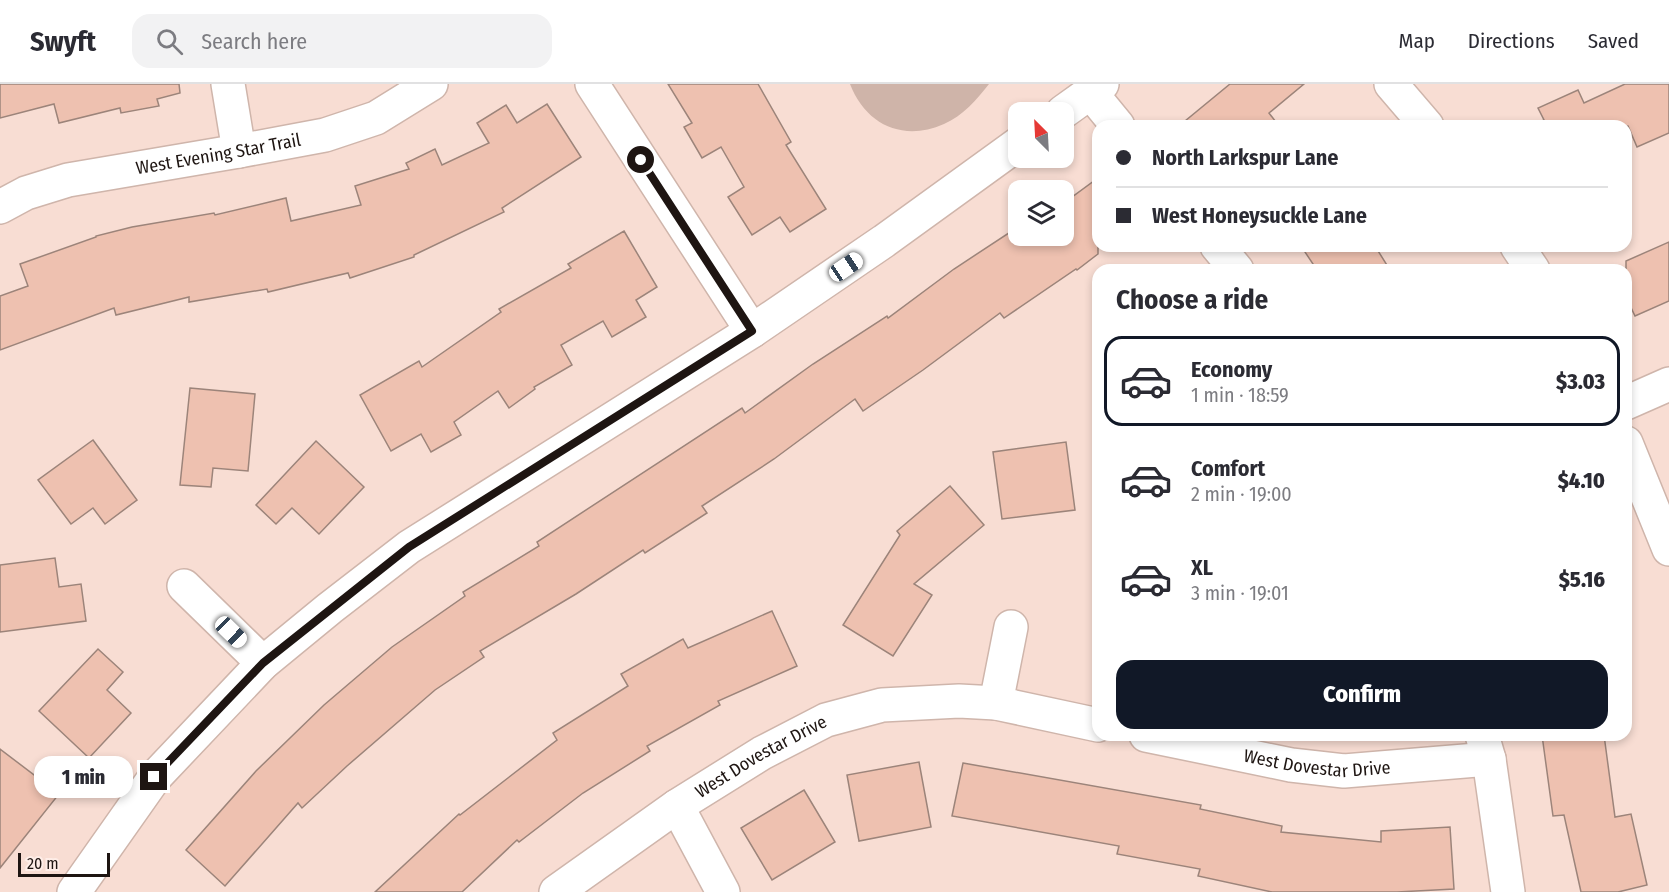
<!DOCTYPE html>
<html lang="en">
<head>
<meta charset="utf-8">
<style>
  :root { --surface:#fff; --page:#f2f2f3; --text:#2b2b33; --muted:#7c7c81; --line:#e1e1e2; --accent:#111827 }
  body { margin:0; font-family:"Fira Sans Condensed",sans-serif; background:var(--page); color:var(--text); height:100vh; display:flex; flex-direction:column; font-size:22px; white-space:nowrap }
  * { box-sizing:border-box; margin:0 }
  p { font-size:20px; color:var(--muted) }
  .icon { flex:none; width:33px; height:33px; fill:none; stroke:currentColor; stroke-width:2; stroke-linecap:round; stroke-linejoin:round }
  .map { position:relative; flex:1; overflow:hidden }
  .side { position:absolute; left:1092px; top:180px; width:540px; height:477px; display:flex; flex-direction:column; background:var(--surface); border-radius:18px; box-shadow:0 3px 9px #0003 }
  .side>* { flex:none }
  .guide { position:absolute; left:1092px; top:36px; width:540px; height:132px; border-radius:18px; box-shadow:0 3px 9px #0003; display:grid; align-content:center; height:132px; padding:0 24px; background:var(--surface) }
  .needle { width:39px; rotate:336deg }
  .controls { position:absolute; left:1008px; top:18px; display:grid; gap:12px }
  .controls a { display:grid; place-items:center; width:66px; height:66px; border-radius:12px; background:var(--surface); box-shadow:0 3px 9px #0003; font-size:30px }
  .scale { position:absolute; left:18px; bottom:15px; width:92px; box-sizing:border-box; padding-left:6px; border:3px solid #1e1512; border-top:0; font-size:16px; line-height:21px; white-space:nowrap; color:#1e1512; -webkit-text-stroke:4px #feede7; paint-order:stroke }
  .end { position:absolute; width:27px; height:27px; margin:-14px; border:8px solid #1e1512; background:#fff; box-shadow:0 0 0 3px #fff }
  .from { border-radius:50% }
  .bubble { position:absolute; height:42px; border-radius:18px; background:var(--surface); box-shadow:0 3px 9px #0003; font-size:20px; font-weight:800; line-height:42px; text-align:center }
  .car { position:absolute; width:18px; height:36px; margin:-18px -9px; border-radius:8px; box-shadow:0 0 4px 2px #0007; background:linear-gradient(#fff 24%,#345 0 40%,#fff 0 76%,#345 0 86%,#fff 0) }
  .guide b { display:flex; align-items:center; gap:21px; height:57px; font-size:22px }
  .guide b+b { border-top:2px solid var(--line) }
  .guide i { width:15px; height:15px; background:var(--text) }
  ul { padding:0; list-style:none }
  li { display:flex; align-items:center; gap:18px; height:90px; margin:0 12px 9px; padding:0 12px; border:3px solid transparent; border-radius:18px }
  li div { flex:1 }
  li b { display:block; font-size:22px }
  li em { font-style:normal; font-weight:800 }
  li.current { border-color:var(--accent) }
  li>.icon { width:54px; height:54px; stroke-width:1.5 }
  h2 { padding:0 24px; font-size:27px; line-height:72px }
  .primary-button { display:flex; gap:12px; margin-top:auto; padding:12px 24px }
  .primary-button a { flex:1; height:69px; border-radius:18px; background:var(--accent); color:#fff; font-size:24px; font-weight:800; line-height:69px; text-align:center }
  header { display:flex; align-items:center; gap:36px; box-sizing:border-box; height:84px; padding:0 30px; background:var(--surface); border-bottom:2px solid var(--line) }
  header strong { font-size:28px }
  nav { display:flex; gap:33px; margin-inline-start:auto; font-size:21px }
  .search { width:420px; height:54px; background:var(--page); display:flex; align-items:center; gap:15px; box-sizing:border-box; padding:0 21px; border-radius:18px; color:var(--muted); font-size:22px }
  .map>svg:first-child { display:block }
  .green { fill:#cfb4a9 }
  .building { fill:#eec1b0; stroke:#9c847a; stroke-width:1.5 }
  .lines { fill:none; stroke-linecap:round; stroke-linejoin:round }
  .minor-casing { stroke:#cfb5ab; stroke-width:36 }
  .minor { stroke:#fff; stroke-width:33 }
  .route { stroke:#1e1512; stroke-width:8 }
  .labels { text-anchor:middle; stroke-width:4.5; stroke-linejoin:round; paint-order:stroke }
  .street-label { font-size:18px; fill:#1e1512; stroke:#feede7 }
</style>
</head>
<body>
<header>
<strong>Swyft</strong>
<div class="search"><svg class="icon" aria-label="search" viewBox="0 0 24 24"><circle cx="10" cy="10" r="6"/><path d="M15 15l6 6"/></svg>Search here</div>
<nav><a>Map</a><a>Directions</a><a>Saved</a></nav>
</header>
<div class="map">
<svg width="1669" height="808" viewBox="0 0 1669 808">
  <rect width="100%" height="100%" fill="#f8ddd3"/>
  <path class="green" d="M850,0H989C977,15 963,32 944,40C903,58 866,41 850,0Z"/>
  <g class="building">
    <path d="M0,0H179L180,9L157,15L159,22L121,29L120,24L59,39L54,20L0,34Z"/>
    <path d="M668,0H758L791,58L786,61L826,125L790,148L780,133L752,151L728,113L744,103L721,63L702,74L684,43L692,39Z"/>
    <path d="M1230,0H1304L1269,29L1279,42H1179Z"/>
    <path d="M1625,0H1669V49L1637,63L1628,42H1531L1544,36L1538,24L1578,6L1584,19Z"/>
    <path d="M547,20L581,73L502,124L504,128L414,171V173L350,194L348,189L268,208L267,205L189,218V213L116,231L114,224L0,266V212L28,202L20,180L96,153V152L132,143L214,129L215,131L286,114L291,137L361,121L355,102L409,85L406,79L435,65L442,81L489,59L477,39L506,21L517,39Z"/>
    <path d="M1098,94V170L1077,186L1076,185L1004,234L1000,229L923,286L863,327L855,315L774,375L702,422L707,429L645,469L643,466L576,510L480,567L484,573L435,606L347,682L302,724L298,719L225,802L186,766L256,687L324,621L392,563L465,512L463,508L539,462L537,458L742,324L745,329L813,280L887,232L888,234L954,185L1018,143V152H1064V119Z"/>
    <path d="M624,147L657,203L636,216L646,233L612,253L603,237L561,261L572,281L534,303L535,305L509,324L498,307L454,338L461,351L431,368L421,350L391,367L360,311L419,277L422,283L501,228L499,225L571,184L568,180Z"/>
    <path d="M1669,158V217L1635,232L1626,213V177Z"/>
    <path d="M1301,162H1375L1390,186H1317Z"/>
    <path d="M190,304L255,310L248,387L213,384L211,403L180,401Z"/>
    <path d="M93,356L137,416L105,440L93,424L71,440L38,396Z"/>
    <path d="M316,357L364,403L319,450L292,424L276,440L256,421Z"/>
    <path d="M1066,358L1075,426L1002,435L993,368Z"/>
    <path d="M950,402L984,441L914,500L932,511L893,572L843,541L900,451L897,447Z"/>
    <path d="M55,474L59,503L81,500L86,537L0,548V481Z"/>
    <path d="M772,527L797,582L718,617L720,621L647,662L650,667L583,709L519,758L517,756L462,808H375L459,730L460,731L557,656L553,649L628,602L621,590L683,555L688,564Z"/>
    <path d="M98,565L123,588L107,606L131,629L89,674L39,627Z"/>
    <path d="M1542,651H1604L1615,733L1631,730L1647,801L1618,808H1581L1564,731L1553,732Z"/>
    <path d="M0,665L59,710L0,784Z"/>
    <path d="M919,678L931,743L859,757L847,691Z"/>
    <path d="M963,679L1201,721L1200,725L1282,742L1281,748L1381,758V747L1450,743L1454,805L1397,808H1272L1198,792L1200,785L1117,770L1119,762L952,732Z"/>
    <path d="M804,706L835,758L772,796L741,744Z"/>
  </g>
  <g class="lines">
    <g class="minor-casing">
      <g id="minor">
        <path d="M228,0L239,67"/>
        <path d="M592,0L752,247"/>
        <path d="M1391,0L1427,42"/>
        <path d="M1091,9L1118,42"/>
        <path d="M1063,28L1102,0"/>
        <path id="s1" d="M0,123L26,109L68,96L239,67L325,51L376,34L431,0"/>
        <path d="M1217,162L1237,186"/>
        <path d="M1517,162L1533,186"/>
        <path d="M1626,319L1669,300"/>
        <path d="M1626,359L1669,465"/>
        <path d="M184,502L263,579"/>
        <path d="M996,619L1011,543"/>
        <path id="s2" d="M1146,651L1291,681L1344,687L1489,675"/>
        <path d="M1482,651L1489,675L1508,808"/>
        <path d="M677,722L723,808"/>
        <path d="M74,808L155,693L263,579L330,524L409,463L752,247L884,157L1018,60"/>
        <path id="s3" d="M556,808L677,722L762,669L826,636L882,621L959,617L996,619L1098,641"/>
      </g>
    </g>
    <use href="#minor" class="minor"/>
  </g>
  <g class="lines">
    <path class="route" d="M154,693L263,579L409,463L752,247L641,76"/>
  </g>
  <g class="labels">
    <g class="street-label">
      <text dy="6" stroke="none"><textPath href="#s1" startOffset="226">West Evening Star Trail</textPath></text>
      <text dy="6" stroke="none"><textPath href="#s3" startOffset="246">West Dovestar Drive</textPath></text>
      <text dy="6" stroke="none"><textPath href="#s2" startOffset="174">West Dovestar Drive</textPath></text>
    </g>
  </g>
</svg>
<div class="controls">
<a><svg class="needle" viewBox="-14 -14 28 28"><path d="M0-13l5 13h-10z" fill="#e53935"/><path d="M0 13l5-13h-10z" fill="#7c7c81"/></svg></a>
<a><svg class="icon" aria-label="layers" viewBox="0 0 24 24"><path d="M12 4l9 5-9 5-9-5zM3 14l9 5 9-5"/></svg></a>
</div>
<div class="scale">20 m</div>
<i class="end from" style="left:641px;top:76px"></i>
<i class="end" style="left:154px;top:693px"></i>
<div class="bubble" style="left:34px;top:672px;width:99px">1 min</div>
<i class="car" style="left:846px;top:183px;rotate:56deg"></i>
<i class="car" style="left:231px;top:548px;rotate:134deg"></i>
<div class="guide">
<b><i class="from"></i>North Larkspur Lane</b>
<b><i></i>West Honeysuckle Lane</b>
</div>
<section class="side">
<h2>Choose a ride</h2>
<ul>
<li class="current"><svg class="icon" aria-label="car" viewBox="0 0 24 24"><path d="M5 17H2v-5l4-1 3-4h7l3 4 3 1v5h-3M9 17h6M6 11h13"/><circle cx="7" cy="17" r="2"/><circle cx="17" cy="17" r="2"/></svg><div><b>Economy</b><p>1 min · 18:59</p></div><em>$3.03</em></li>
<li><svg class="icon" aria-label="car" viewBox="0 0 24 24"><path d="M5 17H2v-5l4-1 3-4h7l3 4 3 1v5h-3M9 17h6M6 11h13"/><circle cx="7" cy="17" r="2"/><circle cx="17" cy="17" r="2"/></svg><div><b>Comfort</b><p>2 min · 19:00</p></div><em>$4.10</em></li>
<li><svg class="icon" aria-label="car" viewBox="0 0 24 24"><path d="M5 17H2v-5l4-1 3-4h7l3 4 3 1v5h-3M9 17h6M6 11h13"/><circle cx="7" cy="17" r="2"/><circle cx="17" cy="17" r="2"/></svg><div><b>XL</b><p>3 min · 19:01</p></div><em>$5.16</em></li>
</ul>
<div class="primary-button"><a>Confirm</a></div>
</section>
</div>
</body>
</html>
